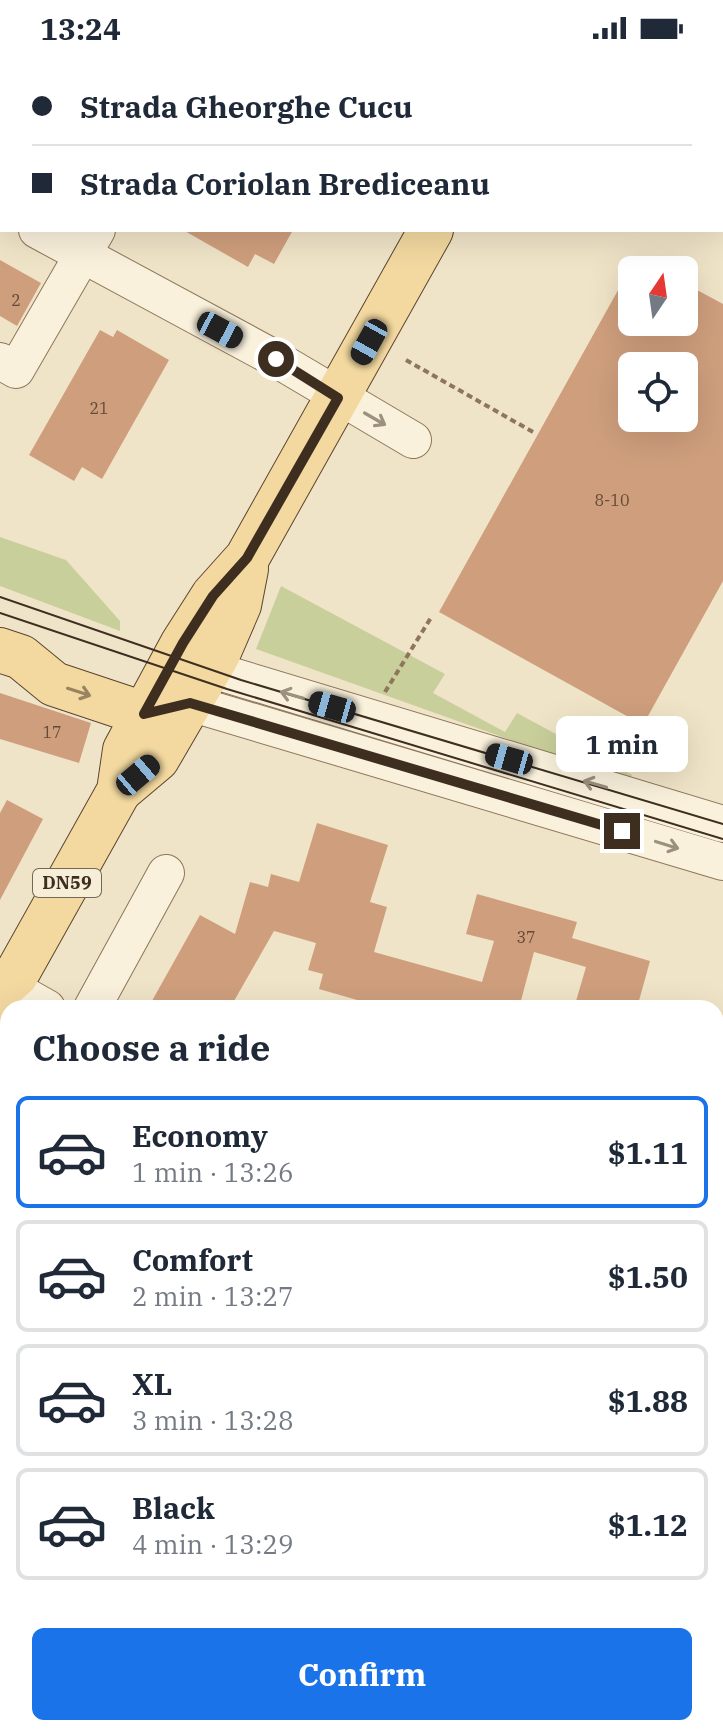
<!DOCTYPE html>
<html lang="en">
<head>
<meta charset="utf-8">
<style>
  :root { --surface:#fff; --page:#f6f6f7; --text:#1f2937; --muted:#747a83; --line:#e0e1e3; --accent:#1a73e8 }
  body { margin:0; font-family:"IBM Plex Serif",serif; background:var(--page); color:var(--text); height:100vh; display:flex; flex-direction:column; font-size:30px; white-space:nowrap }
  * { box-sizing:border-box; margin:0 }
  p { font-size:26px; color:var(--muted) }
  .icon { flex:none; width:44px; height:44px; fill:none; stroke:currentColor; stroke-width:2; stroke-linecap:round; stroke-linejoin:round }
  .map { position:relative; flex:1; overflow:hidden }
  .panel { position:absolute; left:0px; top:944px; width:724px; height:736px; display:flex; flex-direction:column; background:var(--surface); border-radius:24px 24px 0 0; box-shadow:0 8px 32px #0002 }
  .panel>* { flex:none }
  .top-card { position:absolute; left:0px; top:0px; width:724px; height:176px; box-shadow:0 8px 32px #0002; display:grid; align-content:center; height:176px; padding:0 32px; background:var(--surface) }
  .needle { width:52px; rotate:13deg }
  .controls { position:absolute; left:618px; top:200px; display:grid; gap:16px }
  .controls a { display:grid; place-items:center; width:80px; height:80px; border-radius:12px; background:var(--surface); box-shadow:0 8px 32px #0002; font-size:40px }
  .end { position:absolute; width:36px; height:36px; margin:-18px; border:10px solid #3d2e20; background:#fff; box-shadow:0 0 0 4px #fff }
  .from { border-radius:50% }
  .bubble { position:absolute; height:56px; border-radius:12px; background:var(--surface); box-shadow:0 8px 32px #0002; font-size:26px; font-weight:700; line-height:56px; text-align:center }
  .car { position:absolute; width:24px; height:48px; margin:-24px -12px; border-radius:10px; box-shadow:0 0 6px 2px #0007; background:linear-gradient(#222 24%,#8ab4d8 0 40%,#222 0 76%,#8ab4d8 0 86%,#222 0) }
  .top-card b { display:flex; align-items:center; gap:28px; height:76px; font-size:30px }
  .top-card b+b { border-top:2px solid var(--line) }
  .top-card i { width:20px; height:20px; background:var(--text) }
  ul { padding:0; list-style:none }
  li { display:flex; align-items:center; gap:24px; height:112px; margin:0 16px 12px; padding:0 16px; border:4px solid var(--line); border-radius:12px }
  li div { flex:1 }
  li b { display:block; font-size:30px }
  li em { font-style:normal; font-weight:700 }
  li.selected { border-color:var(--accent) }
  li>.icon { width:72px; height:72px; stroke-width:1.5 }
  h2 { padding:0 32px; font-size:36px; line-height:96px }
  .primary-button { display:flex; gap:16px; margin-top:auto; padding:16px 32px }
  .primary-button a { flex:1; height:92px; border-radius:12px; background:var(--accent); color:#fff; font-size:32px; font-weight:700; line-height:92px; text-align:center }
  .status { display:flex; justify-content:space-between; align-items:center; height:56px; padding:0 40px; background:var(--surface); direction:ltr }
  .status svg { height:22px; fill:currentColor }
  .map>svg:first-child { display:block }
  .green { fill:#c9cf9b }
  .building { fill:#cf9f7d; fill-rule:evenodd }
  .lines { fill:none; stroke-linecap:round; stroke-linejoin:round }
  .minor-casing { stroke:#8d765c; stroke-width:38 }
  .major-casing { stroke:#5b4430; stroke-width:46 }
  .path { stroke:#8d765c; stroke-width:4; stroke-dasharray:6 4; stroke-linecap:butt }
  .minor { stroke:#faf1dc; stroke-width:36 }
  .major { stroke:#f3d9a0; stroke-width:44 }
  .tram { stroke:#3d2e20; stroke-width:2 }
  .oneway { stroke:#9c907e }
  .oneway2 { stroke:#988460 }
  .route { stroke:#3d2e20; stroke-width:10 }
  .labels { text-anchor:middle; stroke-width:6; stroke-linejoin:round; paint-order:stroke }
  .number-label { font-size:16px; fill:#624a37 }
  .shield { fill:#f7eed8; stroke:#756857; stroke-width:2 }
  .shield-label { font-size:18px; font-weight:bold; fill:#3d2e20 }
</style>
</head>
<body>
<div class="status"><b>13:24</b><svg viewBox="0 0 49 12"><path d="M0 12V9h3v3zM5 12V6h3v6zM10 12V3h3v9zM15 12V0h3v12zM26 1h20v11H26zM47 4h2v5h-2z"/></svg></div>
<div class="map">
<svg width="723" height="1680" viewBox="0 0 723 1680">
  <rect width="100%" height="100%" fill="#f0e4c8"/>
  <g class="green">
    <path d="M0,481L66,504L120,565V575L0,530Z"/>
    <path d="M281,530L445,618L433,637L505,676L517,657L632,719L628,726L256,593Z"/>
    <path d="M0,1510L8,1515V1594L0,1589Z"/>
  </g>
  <g class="building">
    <path d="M183,174H293L274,208L255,198L248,211Z"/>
    <path d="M0,204L41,227L17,270L0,260Z"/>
    <path d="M632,209V266H684V227L723,248V525L643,669L439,556ZM632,310H684V362H632Z"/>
    <path d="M100,274L113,281L117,274L169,304L102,423L82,411L74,425L29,399Z"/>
    <path d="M0,637L91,667L79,707L0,683Z"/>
    <path d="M7,744L43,763L0,844V757Z"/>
    <path d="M317,767L388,789L370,846L387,851L374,896L482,926L494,885L466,878L477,838L577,866L572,882L650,905L637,952H574L586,911L534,896L519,952H385L319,933L323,918L308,914L316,887L274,875L230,952H148L200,859L235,878L250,826L268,831L271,818L299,826Z"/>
  </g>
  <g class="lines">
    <g class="minor-casing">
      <g id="minor">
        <path d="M196,2L197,0"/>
        <path d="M722,8L723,6"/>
        <path d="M722,129H723"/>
        <path d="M0,153L2,154"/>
        <path d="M37,174L276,303L413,384"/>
        <path d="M0,305L16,314L97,174"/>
        <path d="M209,613L723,768"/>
        <path d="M190,647L723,806"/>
        <path d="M15,934L47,952"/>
        <path d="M92,952L166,817"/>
        <path d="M0,1624L8,1629"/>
        <path d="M74,1672L86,1680"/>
      </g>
    </g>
    <g class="major-casing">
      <g id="major">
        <path d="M525,2L526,0"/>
        <path d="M0,594L21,601L54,628L144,658L173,651"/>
        <path d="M119,735L157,703L217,600L239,549L246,513"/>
        <path d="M0,933L16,919L119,735L125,694L183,587L213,540L247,502L431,174"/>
        <path d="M0,985L8,969"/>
      </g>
    </g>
    <g class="path">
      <path d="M406,304L533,376"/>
      <path d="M385,636L432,560"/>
    </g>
    <use href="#minor" class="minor"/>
    <use href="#major" class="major"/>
    <g class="tram">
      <path d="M0,541L241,624L723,768"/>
      <path d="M0,557L227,633L723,783"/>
    </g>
  </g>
  <defs><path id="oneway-shaft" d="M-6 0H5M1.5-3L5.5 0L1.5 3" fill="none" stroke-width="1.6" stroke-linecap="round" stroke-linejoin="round" transform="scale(2)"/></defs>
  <g class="oneway">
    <use href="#oneway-shaft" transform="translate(375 363) rotate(30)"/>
    <use href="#oneway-shaft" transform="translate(292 639) rotate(-164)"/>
    <use href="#oneway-shaft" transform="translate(595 728) rotate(-164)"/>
    <use href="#oneway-shaft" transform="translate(667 789) rotate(17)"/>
  </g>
  <use class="oneway2" href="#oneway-shaft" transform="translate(79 636) rotate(18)"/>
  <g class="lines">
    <path class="route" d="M276,303L338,342L247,502L213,540L183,587L144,658L190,647L622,775"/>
  </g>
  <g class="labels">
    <g class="number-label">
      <text x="16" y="250">2</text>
      <text x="99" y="358">21</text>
      <text x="612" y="450">8-10</text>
      <text x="52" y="682">17</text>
      <text x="526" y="887">37</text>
    </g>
    <rect class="shield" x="33" y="813" width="68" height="28" rx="6"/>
    <g class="shield-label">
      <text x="67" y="833">DN59</text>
    </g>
  </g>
</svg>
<div class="controls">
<a><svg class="needle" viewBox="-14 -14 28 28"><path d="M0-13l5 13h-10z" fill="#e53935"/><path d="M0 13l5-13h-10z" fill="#747a83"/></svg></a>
<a><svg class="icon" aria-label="locate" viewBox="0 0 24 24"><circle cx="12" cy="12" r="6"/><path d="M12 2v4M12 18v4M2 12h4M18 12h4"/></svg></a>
</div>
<i class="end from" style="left:276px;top:303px"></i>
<i class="end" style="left:622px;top:775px"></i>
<div class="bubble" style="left:556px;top:660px;width:132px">1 min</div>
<i class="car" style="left:220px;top:274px;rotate:118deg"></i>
<i class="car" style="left:369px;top:286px;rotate:209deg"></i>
<i class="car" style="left:332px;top:651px;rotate:286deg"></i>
<i class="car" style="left:509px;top:703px;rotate:286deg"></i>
<i class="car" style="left:138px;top:719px;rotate:50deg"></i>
<div class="top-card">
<b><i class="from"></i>Strada Gheorghe Cucu</b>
<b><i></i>Strada Coriolan Brediceanu</b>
</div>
<section class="panel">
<h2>Choose a ride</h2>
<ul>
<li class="selected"><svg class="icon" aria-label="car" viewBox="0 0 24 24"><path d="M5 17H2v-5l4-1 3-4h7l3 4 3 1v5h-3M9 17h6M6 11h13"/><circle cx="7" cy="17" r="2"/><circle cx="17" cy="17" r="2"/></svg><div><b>Economy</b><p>1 min · 13:26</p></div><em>$1.11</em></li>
<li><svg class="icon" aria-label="car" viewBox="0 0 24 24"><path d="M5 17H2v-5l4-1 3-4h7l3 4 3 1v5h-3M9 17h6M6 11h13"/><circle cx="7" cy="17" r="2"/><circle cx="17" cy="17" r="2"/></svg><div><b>Comfort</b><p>2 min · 13:27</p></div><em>$1.50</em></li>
<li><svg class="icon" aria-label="car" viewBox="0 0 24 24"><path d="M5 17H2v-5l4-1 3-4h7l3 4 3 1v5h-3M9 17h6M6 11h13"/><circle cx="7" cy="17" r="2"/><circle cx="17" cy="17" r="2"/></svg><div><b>XL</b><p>3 min · 13:28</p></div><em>$1.88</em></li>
<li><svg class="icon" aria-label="car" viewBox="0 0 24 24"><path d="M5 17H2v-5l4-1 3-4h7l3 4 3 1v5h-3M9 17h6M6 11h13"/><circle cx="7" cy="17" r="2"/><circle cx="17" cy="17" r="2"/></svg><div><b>Black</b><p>4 min · 13:29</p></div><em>$1.12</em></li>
</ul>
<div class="primary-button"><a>Confirm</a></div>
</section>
</div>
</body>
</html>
